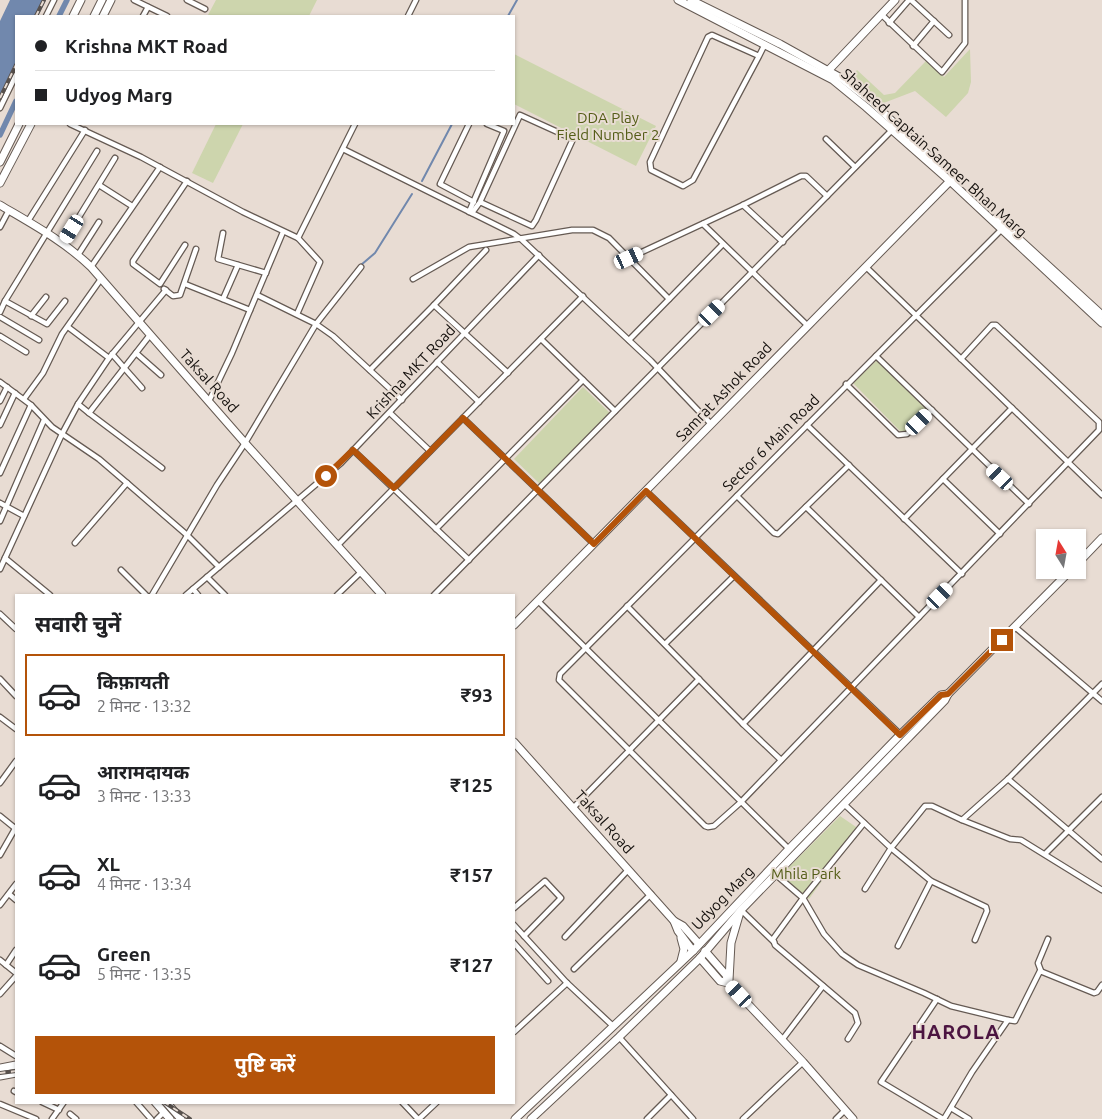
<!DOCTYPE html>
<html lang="hi">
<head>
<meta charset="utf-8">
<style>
  :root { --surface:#fff; --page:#f6f6f6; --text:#202124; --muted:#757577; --line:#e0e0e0; --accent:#b45309 }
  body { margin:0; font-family:Ubuntu,"Noto Sans Devanagari",sans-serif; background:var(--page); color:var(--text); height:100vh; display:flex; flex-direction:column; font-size:19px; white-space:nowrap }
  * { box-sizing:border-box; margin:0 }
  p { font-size:16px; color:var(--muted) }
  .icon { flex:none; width:28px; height:28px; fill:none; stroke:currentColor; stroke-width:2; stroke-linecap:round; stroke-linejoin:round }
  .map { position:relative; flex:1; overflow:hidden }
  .details { position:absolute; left:15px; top:594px; width:500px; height:510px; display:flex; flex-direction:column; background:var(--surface); border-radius:0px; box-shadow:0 1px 4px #0004 }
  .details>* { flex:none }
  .banner { position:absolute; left:15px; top:15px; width:500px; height:110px; border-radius:0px; box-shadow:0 1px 4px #0004; display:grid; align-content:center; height:110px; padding:0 20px; background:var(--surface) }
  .needle { width:32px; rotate:349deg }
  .tools { position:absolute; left:1036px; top:529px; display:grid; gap:10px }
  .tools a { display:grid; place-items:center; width:50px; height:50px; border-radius:0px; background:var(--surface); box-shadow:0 1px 4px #0004; font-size:25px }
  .end { position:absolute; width:22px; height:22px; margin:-11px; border:6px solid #b45309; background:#fff; box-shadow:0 0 0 2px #fff }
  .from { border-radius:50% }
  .car { position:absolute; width:15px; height:30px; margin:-15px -8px; border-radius:6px; box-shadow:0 0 4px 1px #0007; background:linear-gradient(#fff 24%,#345 0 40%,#fff 0 76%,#345 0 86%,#fff 0) }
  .banner b { display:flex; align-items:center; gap:18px; height:48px; font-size:19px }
  .banner b+b { border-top:1px solid var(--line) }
  .banner i { width:12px; height:12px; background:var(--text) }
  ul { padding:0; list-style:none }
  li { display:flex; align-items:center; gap:15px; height:82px; margin:0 10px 8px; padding:0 10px; border:2px solid transparent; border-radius:0px }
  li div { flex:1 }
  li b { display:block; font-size:19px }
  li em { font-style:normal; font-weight:700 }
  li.on { border-color:var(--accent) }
  li>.icon { width:45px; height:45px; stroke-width:1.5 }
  h2 { padding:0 20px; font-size:22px; line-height:60px }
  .primary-button { display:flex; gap:10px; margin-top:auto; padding:10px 20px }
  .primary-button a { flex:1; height:58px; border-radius:0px; background:var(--accent); color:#fff; font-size:20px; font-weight:700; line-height:58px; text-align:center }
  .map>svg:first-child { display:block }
  .green { fill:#cdd5ad }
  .water { fill:#7188ad }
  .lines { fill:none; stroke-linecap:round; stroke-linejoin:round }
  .stream { stroke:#7188ad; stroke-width:2 }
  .canal { stroke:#7188ad; stroke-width:5.5 }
  .street-casing { stroke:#655a53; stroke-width:7 }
  .secondary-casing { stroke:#655a53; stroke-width:9 }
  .street { stroke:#fff; stroke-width:4.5 }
  .secondary { stroke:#fff; stroke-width:7 }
  .rail-casing { stroke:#58514d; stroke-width:4 }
  .rail { stroke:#e8dcd3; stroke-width:2; stroke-dasharray:5.5; stroke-linecap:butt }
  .route { stroke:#b45309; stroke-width:6 }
  .labels { text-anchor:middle; stroke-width:4; stroke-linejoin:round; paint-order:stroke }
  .park-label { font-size:15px; fill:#545d17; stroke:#e8dcd3 }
  .street-label { font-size:15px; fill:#14100d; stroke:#e8dcd3 }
  .district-label { font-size:20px; font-weight:bold; letter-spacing:1px; fill:#4c1541; stroke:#e8dcd3 }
</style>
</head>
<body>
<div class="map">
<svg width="1102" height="1119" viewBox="0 0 1102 1119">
  <rect width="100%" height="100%" fill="#e8dcd3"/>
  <g class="green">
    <path d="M216,0H317L309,16H210L208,15Z"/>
    <path d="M970,49L971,82L968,93L946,117L915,91L881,104L849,80L857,70L884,95L895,93L926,61L944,77Z"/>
    <path d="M514,54L656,126L636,166L514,104Z"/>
    <path d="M216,124H243L213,183L192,173Z"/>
    <path d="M877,360L927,409L904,435L853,383Z"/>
    <path d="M583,387L611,414L542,486L514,459Z"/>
    <path d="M840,816L859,829L809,899L780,876Z"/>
  </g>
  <path class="water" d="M10,0H46L38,16H16V62L0,95V21Z"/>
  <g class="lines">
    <g class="stream">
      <path d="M508,16L517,0"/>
      <path d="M422,181L452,124"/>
      <path d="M361,265L375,253L412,194"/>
      <path d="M322,314L336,296"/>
    </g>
    <g class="canal">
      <path d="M59,16L67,0"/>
      <path d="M0,135L16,101"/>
    </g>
    <g class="street-casing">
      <g id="street">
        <path d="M134,0L167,16"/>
        <path d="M187,0L205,9"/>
        <path d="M911,0L949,35"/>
        <path d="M882,15L942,72L965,43V0"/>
        <path d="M46,16L54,0"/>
        <path d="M143,16L148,7"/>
        <path d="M408,16L416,0"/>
        <path d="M889,23L909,0"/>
        <path d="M913,46L934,21"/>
        <path d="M759,56L712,35L708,37L650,162L651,170L683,186L693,180L759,56L765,44"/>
        <path d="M0,108L16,75"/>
        <path d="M70,124L141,157L243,212L298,238L355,124"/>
        <path d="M469,124L440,184L474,202"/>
        <path d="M826,139L855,167"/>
        <path d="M343,149L514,234L522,240L651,361L711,424"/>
        <path d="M99,185L132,206"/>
        <path d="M743,205L783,242"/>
        <path d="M469,212L504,131L487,124"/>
        <path d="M472,213L480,202L520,115L573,139L536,220L532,226L480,202"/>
        <path d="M28,221L85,130"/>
        <path d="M703,224L808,326"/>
        <path d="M0,227L9,210"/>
        <path d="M223,233L218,259L266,273"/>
        <path d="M63,243L115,158"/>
        <path d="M185,245L160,284L133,264V261L187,181"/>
        <path d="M78,255L99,222"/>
        <path d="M629,258L743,205L801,176H806L827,196"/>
        <path d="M91,267L160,167"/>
        <path d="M866,267L1102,495"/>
        <path d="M413,279L469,247L572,230H593L609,238L669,299"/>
        <path d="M185,284L250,310"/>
        <path d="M164,289L173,296L180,295L196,249"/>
        <path d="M257,295L316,324L333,336L402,400"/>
        <path d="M223,299L238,265"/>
        <path d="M5,301L47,324L65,301"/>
        <path d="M434,305L486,250"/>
        <path d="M0,312L5,301L97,151"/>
        <path d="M297,314L320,262L298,238"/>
        <path d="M31,316L46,297"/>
        <path d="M0,317L39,340"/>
        <path d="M68,327L109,358"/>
        <path d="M150,335L89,413L162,468"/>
        <path d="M0,336L26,352"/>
        <path d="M541,339L615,411"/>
        <path d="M629,340L723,244"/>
        <path d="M136,353L161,375"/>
        <path d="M112,354L142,388"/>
        <path d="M876,356L1029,504"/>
        <path d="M961,359L992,325H996L1099,422V430L741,802L714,826L708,827L705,826L559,680L560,674L1002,229"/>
        <path d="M437,362L479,402"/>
        <path d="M370,370L434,305L508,373"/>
        <path d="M0,382L31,405L52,427L99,459L127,483L187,535L219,567"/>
        <path d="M846,384L898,435L907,434L932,410"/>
        <path d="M24,399L43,373L62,334L101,279"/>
        <path d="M0,401L7,387"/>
        <path d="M209,401L232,353L283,232"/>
        <path d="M78,404L109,358L166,290"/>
        <path d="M390,413L430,451"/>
        <path d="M463,418L594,544"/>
        <path d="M0,425L15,393"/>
        <path d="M807,425L962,574"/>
        <path d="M353,450L469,560"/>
        <path d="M0,473L31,405"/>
        <path d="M943,479L1000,534"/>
        <path d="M646,491L901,735"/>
        <path d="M737,496L774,533L778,534L849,465"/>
        <path d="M0,503L24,516"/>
        <path d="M806,507L919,617"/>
        <path d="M904,519L1012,408"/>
        <path d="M0,521L44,420"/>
        <path d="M436,529L583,380"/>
        <path d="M75,543L127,483"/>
        <path d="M337,546L583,296"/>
        <path d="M5,558L50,595"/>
        <path d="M0,569L62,434L78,404L89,413"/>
        <path d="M121,570L146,595"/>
        <path d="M207,577L225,595"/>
        <path d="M193,589L198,595"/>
        <path d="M152,595L217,485L245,443L316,324L361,267"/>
        <path d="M186,595L341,463L539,255"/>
        <path d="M337,595L361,572"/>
        <path d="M434,595L893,129"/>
        <path d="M538,601L789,849"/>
        <path d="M627,606L743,724L781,760"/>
        <path d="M0,614L16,629"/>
        <path d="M1015,627L1102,701"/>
        <path d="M665,644L734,576"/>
        <path d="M0,679L16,696"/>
        <path d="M1102,684L1008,779L962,820L1010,839L1021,840L1102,890"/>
        <path d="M0,717L16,729"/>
        <path d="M743,724L881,580"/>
        <path d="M1008,779L1102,859"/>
        <path d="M0,783L16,761"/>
        <path d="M844,804L891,848L931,881L986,907L987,911L975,940"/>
        <path d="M573,808L699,679"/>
        <path d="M0,816L16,829"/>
        <path d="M1045,854L1102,797"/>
        <path d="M0,855L16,827"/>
        <path d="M775,874L803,898L824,934L842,954L858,965L924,993L951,1006L1008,1020L972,1072L944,1119"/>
        <path d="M865,889L891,848L925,806H932L962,820"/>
        <path d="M9,894L16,900"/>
        <path d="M0,905L16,884"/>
        <path d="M514,908L545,881L561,898L524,936"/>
        <path d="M741,910L774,942"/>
        <path d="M514,925L567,983L613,1026"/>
        <path d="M565,937L628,870"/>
        <path d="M514,943L548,981"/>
        <path d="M898,946L931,881"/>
        <path d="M0,960L16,973"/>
        <path d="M6,965L16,950"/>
        <path d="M574,969L651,894"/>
        <path d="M1041,971L1038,963L1048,939"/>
        <path d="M0,994L16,976"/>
        <path d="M937,999L881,1082L943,1119"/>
        <path d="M1008,1020L1015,1021L1040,971L1094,993L1097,992L1102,985"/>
        <path d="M514,1032L567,983"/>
        <path d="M619,1037L693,1119"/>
        <path d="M848,1039L858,1023L855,1013L775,945L773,939L803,898L864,823"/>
        <path d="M782,1040L823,986"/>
        <path d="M0,1046L16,1056"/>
        <path d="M14,1091L16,1092"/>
        <path d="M42,1102L59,1110"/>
        <path d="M136,1102L151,1119"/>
        <path d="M402,1102L418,1119"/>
        <path d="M0,1104L36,1119"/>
        <path d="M951,1108L969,1119"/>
        <path d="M70,1114L76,1119"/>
        <path d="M52,1119L64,1102"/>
        <path d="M157,1119L164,1112"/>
        <path d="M419,1119L437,1102"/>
        <path d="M647,1119L671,1095"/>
        <path d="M743,1119L803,1062"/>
        <path d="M836,1119L845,1110"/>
      </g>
    </g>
    <g class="secondary-casing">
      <g id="secondary">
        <path d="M678,0L833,80L866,107L950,181L1102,323"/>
        <path d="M691,0L780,44L841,78L872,102L944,170"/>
        <path d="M73,16L81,0"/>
        <path d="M94,16L102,0"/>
        <path d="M103,16L111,0"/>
        <path d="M825,74L895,0"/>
        <path d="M0,162L19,124"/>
        <path d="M0,183L31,124"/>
        <path d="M0,205C32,224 64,241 91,267L245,443L382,595"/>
        <path d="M996,218L1102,315"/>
        <path d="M1078,563L1102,538"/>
        <path d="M514,625L953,178"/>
        <path d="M514,742L674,921L683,926L699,944"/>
        <path d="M674,921L678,931L693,951"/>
        <path d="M705,951L726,975L728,983L803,1062L853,1119"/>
        <path d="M700,958L720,981L728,983"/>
        <path d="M681,961L684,949L681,938"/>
        <path d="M729,980L731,943L740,912"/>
        <path d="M0,1068L16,1065"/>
        <path d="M0,1076L16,1073"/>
        <path d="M155,1102L170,1119"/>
        <path d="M166,1102L181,1119"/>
        <path d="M515,1119L693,951L789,849L900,735L941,695L948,694"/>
        <path d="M531,1119L619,1037L700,958L741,910L945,700L948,694L1071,570"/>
      </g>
    </g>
    <use href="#street" class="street"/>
    <use href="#secondary" class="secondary"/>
    <g class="rail-casing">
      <g id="rail">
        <path d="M36,16L44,0"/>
        <path d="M0,98L16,65"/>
        <path d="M0,1073L16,1071"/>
        <path d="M164,1102L190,1119"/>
      </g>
    </g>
    <use href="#rail" class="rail"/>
  </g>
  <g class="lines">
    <path class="route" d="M326,476L353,450L394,488L463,418L594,544L646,491L900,735L941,695L948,694L1002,640"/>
  </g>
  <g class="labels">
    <g class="park-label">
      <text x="608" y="123">DDA Play<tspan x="608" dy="17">Field Number 2</tspan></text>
      <text x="806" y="879">Mhila Park</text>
    </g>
    <g class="street-label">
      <text transform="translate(934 153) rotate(42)" y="5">Shaheed Captain Sameer Bhan Marg</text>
      <text transform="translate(411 372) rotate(-47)" y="5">Krishna MKT Road</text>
      <text transform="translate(209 381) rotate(48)" y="5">Taksal Road</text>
      <text transform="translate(724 392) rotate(-46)" y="5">Samrat Ashok Road</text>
      <text transform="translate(771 443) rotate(-45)" y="5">Sector 6 Main Road</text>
      <text transform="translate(604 822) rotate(48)" y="5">Taksal Road</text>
      <text transform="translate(723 898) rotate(-46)" y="5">Udyog Marg</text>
    </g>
    <g class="district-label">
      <text x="956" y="1039">HAROLA</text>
    </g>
  </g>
</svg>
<div class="tools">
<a><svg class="needle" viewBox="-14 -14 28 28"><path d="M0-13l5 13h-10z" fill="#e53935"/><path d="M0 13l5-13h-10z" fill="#757577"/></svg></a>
</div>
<i class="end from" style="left:326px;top:476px"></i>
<i class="end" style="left:1002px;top:640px"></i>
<i class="car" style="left:72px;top:229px;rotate:212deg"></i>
<i class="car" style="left:629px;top:258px;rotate:65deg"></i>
<i class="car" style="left:712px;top:313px;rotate:45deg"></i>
<i class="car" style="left:919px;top:422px;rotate:46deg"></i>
<i class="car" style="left:1000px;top:477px;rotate:313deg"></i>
<i class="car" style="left:940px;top:596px;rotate:44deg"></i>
<i class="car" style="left:739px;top:994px;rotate:317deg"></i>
<div class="banner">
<b><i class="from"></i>Krishna MKT Road</b>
<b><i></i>Udyog Marg</b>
</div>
<section class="details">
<h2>सवारी चुनें</h2>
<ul>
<li class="on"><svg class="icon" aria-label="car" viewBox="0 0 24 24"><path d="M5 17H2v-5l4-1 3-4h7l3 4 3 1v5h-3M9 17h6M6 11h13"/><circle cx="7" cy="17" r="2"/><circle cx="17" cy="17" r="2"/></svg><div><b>किफ़ायती</b><p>2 मिनट · 13:32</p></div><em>₹93</em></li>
<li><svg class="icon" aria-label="car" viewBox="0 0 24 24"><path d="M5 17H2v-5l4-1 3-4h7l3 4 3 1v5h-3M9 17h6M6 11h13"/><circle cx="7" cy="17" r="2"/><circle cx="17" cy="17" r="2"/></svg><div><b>आरामदायक</b><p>3 मिनट · 13:33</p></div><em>₹125</em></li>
<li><svg class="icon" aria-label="car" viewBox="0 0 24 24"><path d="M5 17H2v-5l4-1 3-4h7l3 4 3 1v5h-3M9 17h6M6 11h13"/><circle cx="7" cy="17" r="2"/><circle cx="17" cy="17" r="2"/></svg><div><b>XL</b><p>4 मिनट · 13:34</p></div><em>₹157</em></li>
<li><svg class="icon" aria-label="car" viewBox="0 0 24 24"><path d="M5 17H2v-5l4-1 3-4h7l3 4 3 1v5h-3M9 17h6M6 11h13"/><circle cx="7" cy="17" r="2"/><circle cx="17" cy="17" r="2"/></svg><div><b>Green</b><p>5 मिनट · 13:35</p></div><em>₹127</em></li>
</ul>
<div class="primary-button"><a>पुष्टि करें</a></div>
</section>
</div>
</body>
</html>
